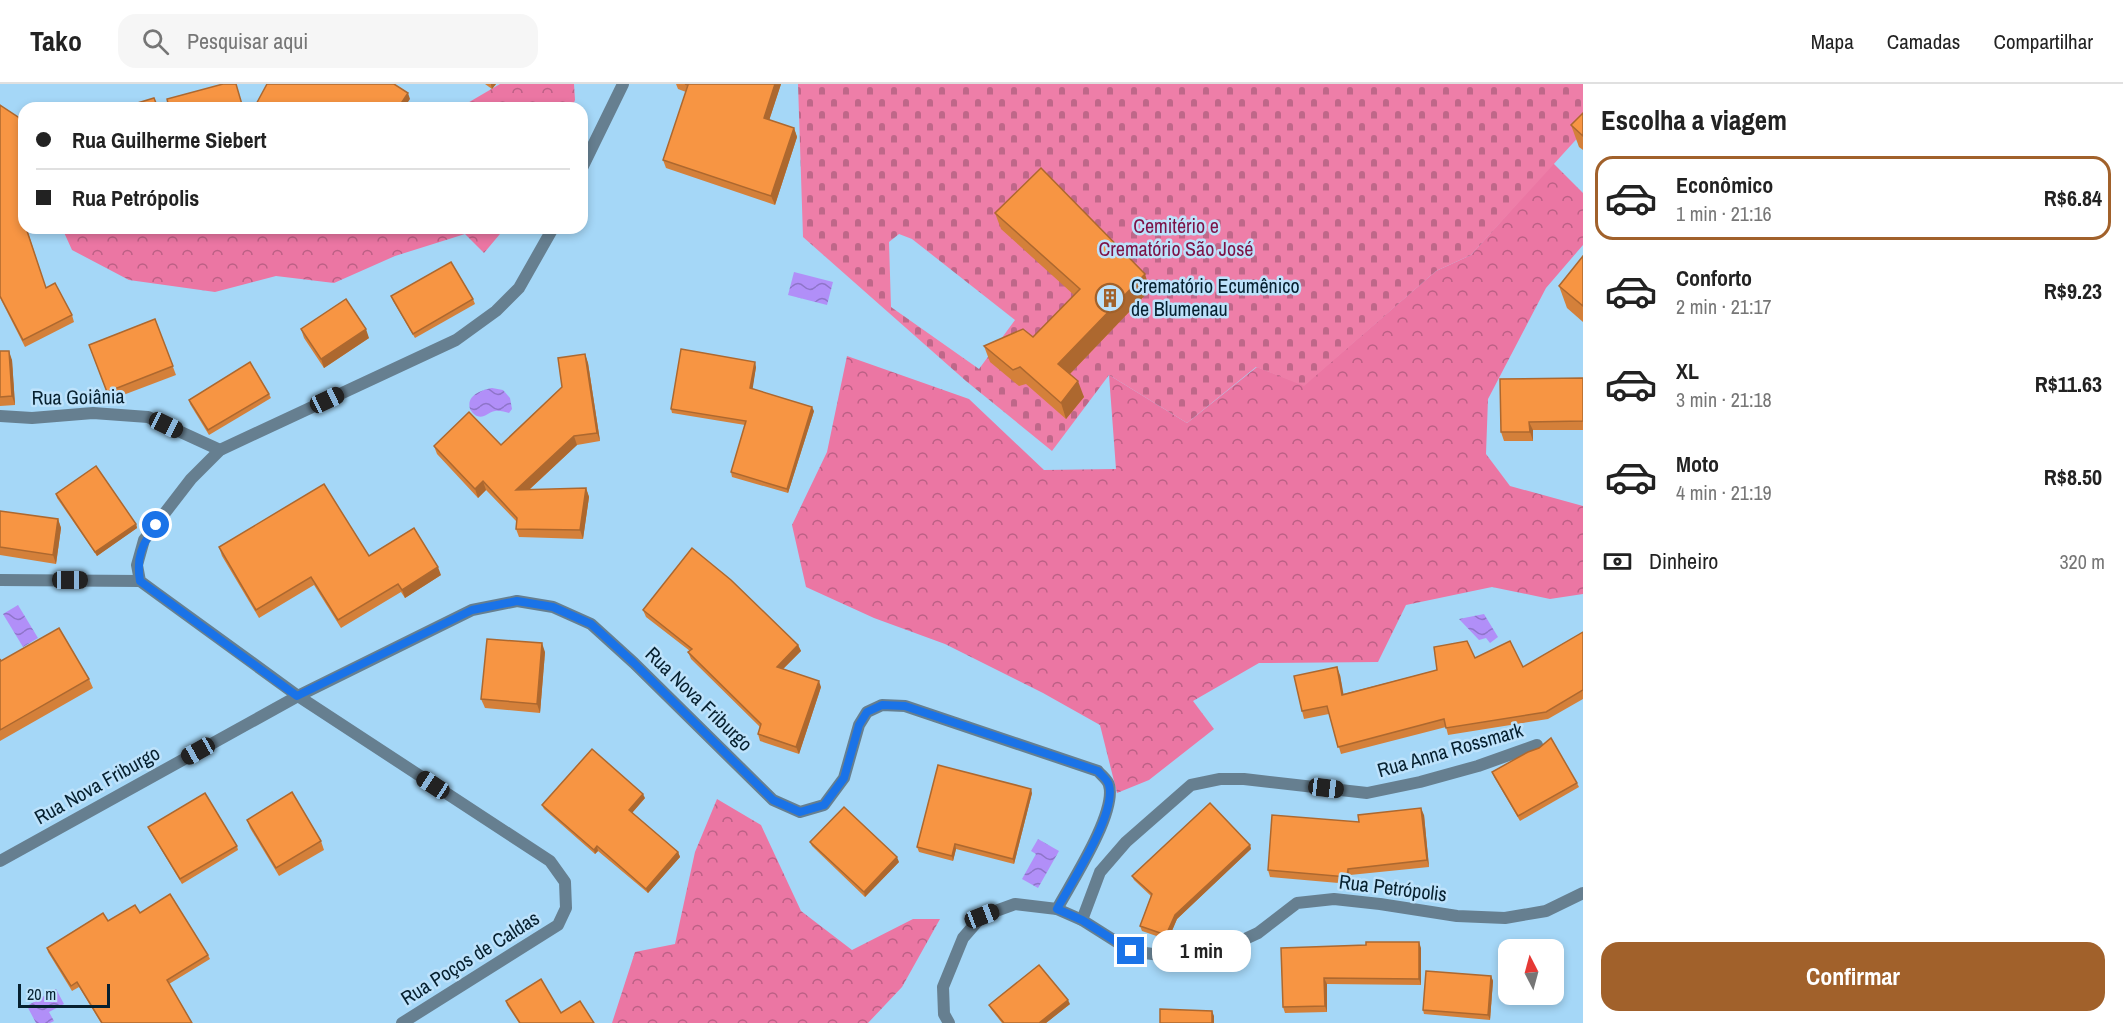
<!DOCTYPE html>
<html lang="pt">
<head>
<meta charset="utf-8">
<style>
  :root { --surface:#fff; --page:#f6f6f6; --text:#222; --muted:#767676; --line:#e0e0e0; --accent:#a1612b }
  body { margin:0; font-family:"Archivo Narrow",sans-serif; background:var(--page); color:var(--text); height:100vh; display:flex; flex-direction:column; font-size:22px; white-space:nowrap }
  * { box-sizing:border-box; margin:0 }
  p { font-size:20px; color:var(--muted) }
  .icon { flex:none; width:33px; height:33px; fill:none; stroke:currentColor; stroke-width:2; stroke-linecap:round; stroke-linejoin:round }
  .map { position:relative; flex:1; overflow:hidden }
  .side { display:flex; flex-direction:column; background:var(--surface); width:540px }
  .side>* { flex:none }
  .guide { position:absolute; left:18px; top:18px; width:570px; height:132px; border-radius:18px; box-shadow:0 3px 9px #0003; display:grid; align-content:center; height:132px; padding:0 18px; background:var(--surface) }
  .needle { width:39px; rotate:354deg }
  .fabs { position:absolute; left:1498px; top:855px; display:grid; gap:12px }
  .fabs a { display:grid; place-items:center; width:66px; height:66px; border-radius:12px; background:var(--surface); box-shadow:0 3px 9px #0003; font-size:30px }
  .scale { position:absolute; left:18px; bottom:15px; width:92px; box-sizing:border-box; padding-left:6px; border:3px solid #06202f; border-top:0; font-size:16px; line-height:21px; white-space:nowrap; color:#06202f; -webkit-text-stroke:4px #bde2fb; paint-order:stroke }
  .end { position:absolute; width:27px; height:27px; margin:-14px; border:8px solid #1a73e8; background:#fff; box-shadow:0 0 0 3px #fff }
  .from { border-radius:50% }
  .bubble { position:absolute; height:42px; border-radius:18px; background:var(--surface); box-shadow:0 3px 9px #0003; font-size:20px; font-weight:800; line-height:42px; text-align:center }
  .car { position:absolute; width:18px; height:36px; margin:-18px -9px; border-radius:8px; box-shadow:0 0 4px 2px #0007; background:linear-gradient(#222 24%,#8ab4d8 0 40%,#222 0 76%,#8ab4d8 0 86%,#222 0) }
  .guide b { display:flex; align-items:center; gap:21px; height:57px; font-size:22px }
  .guide b+b { border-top:2px solid var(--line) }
  .guide i { width:15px; height:15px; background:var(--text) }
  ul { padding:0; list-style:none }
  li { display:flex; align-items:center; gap:18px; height:84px; margin:0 12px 9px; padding:0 6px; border:3px solid transparent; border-radius:18px }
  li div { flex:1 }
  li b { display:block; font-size:22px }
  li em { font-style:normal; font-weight:800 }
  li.active { border-color:var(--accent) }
  li>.icon { width:54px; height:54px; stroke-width:1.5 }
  h2 { padding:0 18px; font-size:27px; line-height:72px }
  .pay { display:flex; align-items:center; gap:15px; height:66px; padding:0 18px; font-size:22px }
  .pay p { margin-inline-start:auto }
  .action { display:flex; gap:12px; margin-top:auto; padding:12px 18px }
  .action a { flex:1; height:69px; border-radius:18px; background:var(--accent); color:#fff; font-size:24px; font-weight:800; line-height:69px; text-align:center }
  header { display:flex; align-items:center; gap:36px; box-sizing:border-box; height:84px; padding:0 30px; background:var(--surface); border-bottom:2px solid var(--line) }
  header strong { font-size:28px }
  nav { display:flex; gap:33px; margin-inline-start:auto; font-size:21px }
  .search { width:420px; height:54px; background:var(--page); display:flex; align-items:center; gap:15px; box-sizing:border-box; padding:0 21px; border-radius:18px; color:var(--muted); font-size:22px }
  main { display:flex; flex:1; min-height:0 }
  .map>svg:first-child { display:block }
  .forest { fill:url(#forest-crowns) }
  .cemetery { fill:url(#cemetery-stones); fill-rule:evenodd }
  .water { fill:url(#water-waves) }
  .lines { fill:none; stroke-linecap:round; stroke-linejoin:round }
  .street { stroke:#667f90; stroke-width:12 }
  .wall { fill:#d4803a }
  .shaded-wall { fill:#ad682f }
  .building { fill:#f79543; stroke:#ad682f; stroke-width:1.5 }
  .route { stroke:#1a73e8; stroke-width:8 }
  .labels { text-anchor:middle; stroke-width:5; stroke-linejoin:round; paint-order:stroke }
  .park-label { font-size:20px; fill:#7c1246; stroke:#bde2fb }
  .poi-label { font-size:20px; fill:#06202f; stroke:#bde2fb; text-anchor:start }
  .street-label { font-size:20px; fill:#06202f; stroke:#bde2fb }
</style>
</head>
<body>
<header>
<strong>Tako</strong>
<div class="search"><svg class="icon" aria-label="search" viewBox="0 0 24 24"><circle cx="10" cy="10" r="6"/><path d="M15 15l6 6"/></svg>Pesquisar aqui</div>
<nav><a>Mapa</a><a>Camadas</a><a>Compartilhar</a></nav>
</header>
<main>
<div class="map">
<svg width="1583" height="939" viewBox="0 0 1583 939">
  <defs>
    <pattern id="forest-crowns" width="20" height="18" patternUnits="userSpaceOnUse" patternTransform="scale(1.5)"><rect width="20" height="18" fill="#eb76a3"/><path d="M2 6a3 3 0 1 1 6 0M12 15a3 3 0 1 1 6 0" fill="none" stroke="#bc6085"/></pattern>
    <pattern id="cemetery-stones" width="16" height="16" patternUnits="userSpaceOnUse" patternTransform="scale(1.5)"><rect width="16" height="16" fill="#ee7ea8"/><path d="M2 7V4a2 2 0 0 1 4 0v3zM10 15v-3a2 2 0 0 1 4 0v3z" fill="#bf6789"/></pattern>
    <pattern id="water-waves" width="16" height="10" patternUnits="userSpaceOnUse" patternTransform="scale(1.5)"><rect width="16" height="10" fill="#b18ff8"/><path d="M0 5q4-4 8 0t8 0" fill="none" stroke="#8e74c9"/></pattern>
  </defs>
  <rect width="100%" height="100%" fill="#a5d7f7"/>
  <g class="forest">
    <path d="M500,0H574L575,16L572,24H459Z"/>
    <path d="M1553,79L1583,109V161L1546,204L1488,315L1486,370L1510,402L1583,422V510L1550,515L1492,503L1406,521L1378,578L1259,579L1193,617L1214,645L1149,696L1117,709L1100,641L1043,609L945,560L874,534L806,503L792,441L827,368L847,272L969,315L1044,386L1116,385L1109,291L1187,339L1257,283L1304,301L1436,187L1471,171Z"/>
    <path d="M62,144H505L484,169L465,150L395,172L334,199L276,192L215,208L129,196L72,166Z"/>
    <path d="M717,715L761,741L801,827L852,866L913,835H940L902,903L868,939H612L635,868L675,860L695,768Z"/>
  </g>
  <path class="cemetery" d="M798,0H1583V48L1471,171L1436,187L1304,302L1256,283L1187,339L1109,291L1052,367L966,297L803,153ZM899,150L912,155L1015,236L979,285L891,223L889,158Z"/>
  <g class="water">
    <path d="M794,188L833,198L827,221L788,211Z"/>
    <path d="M492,304L503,306L510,314L512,325L509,329C505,328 499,326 495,327C488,328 484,335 477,332C474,331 471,327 470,325C466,311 482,306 492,304Z"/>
    <path d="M18,521L38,554L23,563L3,530Z"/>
    <path d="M1484,530L1498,553L1490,559L1486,554L1479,556L1459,535Z"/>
    <path d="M1038,755L1059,767L1038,804L1022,795L1036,770L1031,767Z"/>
    <path d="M56,905L64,920L49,928L54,937L50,939H36L27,922Z"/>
  </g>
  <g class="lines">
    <g class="street">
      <path d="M582,84L623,0"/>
      <path d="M0,332L32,334L93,329L148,333L220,366"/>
      <path d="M0,496L140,497"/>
      <path d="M0,777L298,612L472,526L517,517L553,523L591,540L634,579L773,716L800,728L824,721L844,694L859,641L867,628L882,621L905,622L1098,687C1101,691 1108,696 1109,701C1117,729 1071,799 1057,825"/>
      <path d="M1082,836L1100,788L1126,758L1191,701L1220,695H1244L1367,709L1420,698L1478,682L1537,661"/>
      <path d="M402,939L558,841L566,824L565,798L550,777L298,612L155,508L140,497L137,481L144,456L191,395L220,366L456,256L496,227L519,204L553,144"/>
      <path d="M949,939L944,930L943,903L963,854L982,832L1015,820L1057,825L1082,836L1131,867L1174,873L1217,868L1258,849L1297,819L1334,815L1380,820L1457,832L1505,834L1546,827L1583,809"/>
    </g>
  </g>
  <g class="wall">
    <path d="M485,0H496L492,5Z"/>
    <path d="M676,0H781L769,36L794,44L797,53L775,121L666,84L663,76L686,8L678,5Z"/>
    <path d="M0,21L24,37V126L21,127L46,204L72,231L74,238L25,263L0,214Z"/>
    <path d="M1583,29V66L1579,63L1571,41Z"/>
    <path d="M995,129L1150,206L1070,290L1084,313L1066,335L1026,300L1019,302L990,278L984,262L1033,253L1074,211L1001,145Z"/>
    <path d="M1583,172V238L1567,224L1559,202Z"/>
    <path d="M391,212L473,215L475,220L415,254L393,217Z"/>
    <path d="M155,235L176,291L110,316L89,261Z"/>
    <path d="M301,245L369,254L324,284L304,254Z"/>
    <path d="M0,267L12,276L15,321L0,322Z"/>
    <path d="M585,270L588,279L600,357L577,361L529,406L586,404L589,413L583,455L519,453L516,445L517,438L486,406L478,414L437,370L434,362L501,361L562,303Z"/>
    <path d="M756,283L752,305L814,327L788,409L732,393L731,388L745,341L672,329L671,325Z"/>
    <path d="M1583,294V346H1533V357H1504L1501,348Z"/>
    <path d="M269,310L271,314L209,351L190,320L189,316Z"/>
    <path d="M56,410L136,440L137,444L97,472L57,414Z"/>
    <path d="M0,427L58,435L61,444L56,480L0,471Z"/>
    <path d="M219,463L369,472L441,491L405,514L401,508L341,544L314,501L259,534L222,472Z"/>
    <path d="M643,526L798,561L801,567L783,585L821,603L799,670L760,657L758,650L760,643L691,575L688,568L690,567L646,533Z"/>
    <path d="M1583,548V615L1548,635L1448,651L1446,643L1341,670L1329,630L1304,635L1302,627L1340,591L1343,610L1437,586L1475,574L1523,583Z"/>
    <path d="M545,568L540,629L485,624L481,615Z"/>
    <path d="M0,575L1,577L89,595L93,604L0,657Z"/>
    <path d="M1492,688L1577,699L1579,703L1520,737L1494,693Z"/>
    <path d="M1032,709L1014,780L956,765L953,777L919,768L917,763Z"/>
    <path d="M645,714L632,729L678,768L680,773L648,809L598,767L595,770L544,725L542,721Z"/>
    <path d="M1424,731L1429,783L1350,791V800L1270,793L1268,786L1359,738Z"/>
    <path d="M247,736L321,757L324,766L279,792L250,744Z"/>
    <path d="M148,743L237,762L238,766L182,800L150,747Z"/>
    <path d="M810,758L899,778L865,813L812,762Z"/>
    <path d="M1250,761L1251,765L1177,835L1168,856L1142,847L1140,842L1151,812L1134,796L1132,792Z"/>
    <path d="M140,829L208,871L210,875L169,900L192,939H101L79,903L72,907L48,868L47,864L108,837Z"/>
    <path d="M1281,864H1421V901L1327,900V928L1285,929L1283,923Z"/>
    <path d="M1491,892L1493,897L1490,936L1424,930L1423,926Z"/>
    <path d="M506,917L561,929L594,939H519L507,921Z"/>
    <path d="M1070,920L1046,939H1002L991,925L989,921Z"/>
  </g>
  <g class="shaded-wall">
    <path d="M491,0H496L492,5L491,1Z"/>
    <path d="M775,0H781L767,43L764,34Z"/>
    <path d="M408,9L410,15L404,24H398Z"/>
    <path d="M794,44L797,53L775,121L771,112Z"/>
    <path d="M1145,190L1150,206L1064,296L1058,280Z"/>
    <path d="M366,245L369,254L324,284L321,275Z"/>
    <path d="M9,267L12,276L15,321L12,312Z"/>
    <path d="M585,270L588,279L600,357L597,349Z"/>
    <path d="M755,278L756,283L752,309L750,304Z"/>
    <path d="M1078,297L1084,313L1066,335L1061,319Z"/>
    <path d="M812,323L814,327L788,409L787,405Z"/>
    <path d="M1529,338L1533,346V357L1530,348Z"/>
    <path d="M574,352L577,361L519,415L516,406Z"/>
    <path d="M483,397L486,406L478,414L475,405Z"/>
    <path d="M586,404L589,413L583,455L580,446Z"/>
    <path d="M58,435L61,444L56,480L53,471Z"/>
    <path d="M136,440L137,444L97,472L95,468Z"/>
    <path d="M438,483L441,491L405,514L402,506Z"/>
    <path d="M542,559L545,568L540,629L537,620Z"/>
    <path d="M798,561L801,567L779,589L777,583Z"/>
    <path d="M1337,583L1340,591L1345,618L1342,611Z"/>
    <path d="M819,597L821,603L799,670L796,663Z"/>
    <path d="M1031,705L1032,709L1014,780L1013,775Z"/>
    <path d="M643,710L645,714L631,730L629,726Z"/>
    <path d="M1421,724L1424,731L1429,783L1427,776Z"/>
    <path d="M955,760L956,765L953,777L952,772Z"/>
    <path d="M1250,761L1251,765L1177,835L1168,856L1166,851L1175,831Z"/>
    <path d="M597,762L598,767L595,770L594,766Z"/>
    <path d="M678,768L680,773L648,809L646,805Z"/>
    <path d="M897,773L899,778L865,813L864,808Z"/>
    <path d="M1348,785L1350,791V800L1347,793Z"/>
    <path d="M1419,858L1421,864V901L1419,895Z"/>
    <path d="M1491,892L1493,897L1490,936L1488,931Z"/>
    <path d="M1324,894L1327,900V928L1325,922Z"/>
    <path d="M1068,916L1070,920L1046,939H1039Z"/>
    <path d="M1212,927L1214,932V939H1212Z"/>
  </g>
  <g class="building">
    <path d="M223,0H236L243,24H169L167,15Z"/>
    <path d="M267,0H394L408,9L398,24H254Z"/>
    <path d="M685,0H775L764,34L794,44L771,112L663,76L688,1Z"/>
    <path d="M154,14L158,24H121Z"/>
    <path d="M0,21L24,37V118L19,121L24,136V144H26L46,204L55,199L72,231L23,256L0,212Z"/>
    <path d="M1583,29V52L1571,41Z"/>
    <path d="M1041,84L1145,190L1058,280L1078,297L1061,319L1020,283L1013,286L984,262L1023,245L1033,253L1080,205L995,129Z"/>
    <path d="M1583,172V222L1559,202Z"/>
    <path d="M451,178L473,215L413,250L391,212Z"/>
    <path d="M346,215L366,245L321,275L301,245Z"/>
    <path d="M155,235L173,282L107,308L89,261Z"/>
    <path d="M681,265L755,278L750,304L812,323L787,405L731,388L746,337L671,325Z"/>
    <path d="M0,267H9L12,312L0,313Z"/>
    <path d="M585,270L597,349L574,352L516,406L586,404L580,446L516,445L517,434L483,397L475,405L434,362L469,328L501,361L562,303L558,274Z"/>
    <path d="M250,278L269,310L208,346L189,316Z"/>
    <path d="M1583,294V337L1529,338L1530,348H1501L1500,295Z"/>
    <path d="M96,382L136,440L95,468L56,410Z"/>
    <path d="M324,400L369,472L414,444L438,483L402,506L398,500L338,536L311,493L256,526L219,463Z"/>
    <path d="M0,427L58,435L53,471L0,463Z"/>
    <path d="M692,464L731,496L798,561L777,583L819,597L796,663L758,650L761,640L688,568L692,565L643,526Z"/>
    <path d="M59,544L89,595L0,646V575L1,577Z"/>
    <path d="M1583,548V606L1546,628L1446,644L1444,635L1338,663L1327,622L1302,627L1294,592L1337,583L1342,611L1437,586L1434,563L1467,557L1475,574L1510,557L1523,583Z"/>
    <path d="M487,555L542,559L537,620L481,615Z"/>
    <path d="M1551,654L1577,699L1518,732L1492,688L1528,668L1539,664Z"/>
    <path d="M592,665L643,710L629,726L678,768L646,805L597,762L594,766L542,721Z"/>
    <path d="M938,681L1031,705L1013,775L955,760L952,772L917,763Z"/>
    <path d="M292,708L321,757L276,784L247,736Z"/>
    <path d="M205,709L237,762L180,795L148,743Z"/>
    <path d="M1210,719L1250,761L1175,831L1166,851L1140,842L1152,810L1132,792Z"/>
    <path d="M844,723L897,773L864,808L810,758Z"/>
    <path d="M1421,724L1427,776L1348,785L1347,793L1268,786L1272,731L1359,738L1358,731Z"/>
    <path d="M170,810L208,871L167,896L192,939H102L77,898L71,902L47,864L103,829L108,837L135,821L140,829Z"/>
    <path d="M1366,858H1419V895L1324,894L1325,922L1283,923L1281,864L1366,861Z"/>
    <path d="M1039,881L1068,916L1039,939H1004L989,921Z"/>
    <path d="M1426,887L1491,892L1488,931L1423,926Z"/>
    <path d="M541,895L561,929L580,917L594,939H520L506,917Z"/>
    <path d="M1160,925L1212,927V939H1160Z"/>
  </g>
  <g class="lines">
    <path class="route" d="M156,441C142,460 136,473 140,497L297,612L472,526L517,517L553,523L591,540L634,579L773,716L800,728L824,721L844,694L859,641L867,628L882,621L905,622L1098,687C1101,691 1108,696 1109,701C1117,729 1071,799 1057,825L1082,836L1131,867"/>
  </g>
  <defs>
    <g id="building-ring" transform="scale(1.5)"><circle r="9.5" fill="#bde2fb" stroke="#a1612b" stroke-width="1.5"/><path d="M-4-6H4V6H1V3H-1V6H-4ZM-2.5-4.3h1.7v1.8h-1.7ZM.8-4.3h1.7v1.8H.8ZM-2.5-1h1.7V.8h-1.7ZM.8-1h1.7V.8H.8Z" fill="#a1612b"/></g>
  </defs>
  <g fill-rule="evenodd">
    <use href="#building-ring" x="1110" y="214"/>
  </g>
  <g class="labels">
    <g class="park-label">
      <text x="1176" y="149">Cemitério e<tspan x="1176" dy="23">Crematório São José</tspan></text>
    </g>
    <g class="poi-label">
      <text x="1131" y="209">Crematório Ecumênico<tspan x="1131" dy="23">de Blumenau</tspan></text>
    </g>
    <g class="street-label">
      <text transform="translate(78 313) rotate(-1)" y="7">Rua Goiânia</text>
      <text transform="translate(699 615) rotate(44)" y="7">Rua Nova Friburgo</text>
      <text transform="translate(1450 666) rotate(-16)" y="7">Rua Anna Rossmark</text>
      <text transform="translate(97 701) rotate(-29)" y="7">Rua Nova Friburgo</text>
      <text transform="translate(1393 804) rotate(7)" y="7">Rua Petrópolis</text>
      <text transform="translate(470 874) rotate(-32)" y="7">Rua Poços de Caldas</text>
    </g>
  </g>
</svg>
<div class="fabs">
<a><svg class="needle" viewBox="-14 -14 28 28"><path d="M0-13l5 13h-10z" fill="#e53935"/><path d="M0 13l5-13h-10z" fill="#767676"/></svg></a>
</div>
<div class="scale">20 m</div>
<i class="end from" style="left:156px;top:441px"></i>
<i class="end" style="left:1131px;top:867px"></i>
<div class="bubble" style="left:1152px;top:846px;width:99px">1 min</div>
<i class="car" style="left:327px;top:316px;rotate:65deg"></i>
<i class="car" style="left:166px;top:341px;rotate:116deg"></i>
<i class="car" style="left:70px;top:496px;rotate:90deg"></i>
<i class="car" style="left:198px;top:667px;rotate:241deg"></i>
<i class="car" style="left:433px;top:701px;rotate:303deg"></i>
<i class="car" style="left:1326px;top:704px;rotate:97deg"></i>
<i class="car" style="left:982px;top:832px;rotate:69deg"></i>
<div class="guide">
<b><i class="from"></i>Rua Guilherme Siebert</b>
<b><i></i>Rua Petrópolis</b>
</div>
</div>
<section class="side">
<h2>Escolha a viagem</h2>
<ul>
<li class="active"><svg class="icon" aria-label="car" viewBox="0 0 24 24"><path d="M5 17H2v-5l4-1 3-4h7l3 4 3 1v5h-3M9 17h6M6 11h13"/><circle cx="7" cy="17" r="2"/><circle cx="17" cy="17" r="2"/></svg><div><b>Econômico</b><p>1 min · 21:16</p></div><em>R$6.84</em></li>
<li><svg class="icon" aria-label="car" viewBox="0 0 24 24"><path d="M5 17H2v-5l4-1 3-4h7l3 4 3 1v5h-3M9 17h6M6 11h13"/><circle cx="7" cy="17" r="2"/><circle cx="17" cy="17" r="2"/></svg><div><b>Conforto</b><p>2 min · 21:17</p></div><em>R$9.23</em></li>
<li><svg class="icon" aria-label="car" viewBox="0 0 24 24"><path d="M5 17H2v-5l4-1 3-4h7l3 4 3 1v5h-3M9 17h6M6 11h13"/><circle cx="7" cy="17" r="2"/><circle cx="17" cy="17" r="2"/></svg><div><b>XL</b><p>3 min · 21:18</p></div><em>R$11.63</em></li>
<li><svg class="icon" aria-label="car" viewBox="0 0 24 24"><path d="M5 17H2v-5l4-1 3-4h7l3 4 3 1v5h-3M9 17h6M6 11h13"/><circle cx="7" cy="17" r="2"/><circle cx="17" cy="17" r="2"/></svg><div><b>Moto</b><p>4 min · 21:19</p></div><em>R$8.50</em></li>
</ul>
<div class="pay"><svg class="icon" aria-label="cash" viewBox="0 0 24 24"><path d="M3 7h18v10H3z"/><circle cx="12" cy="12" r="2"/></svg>Dinheiro<p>320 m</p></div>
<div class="action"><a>Confirmar</a></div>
</section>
</main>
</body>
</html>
